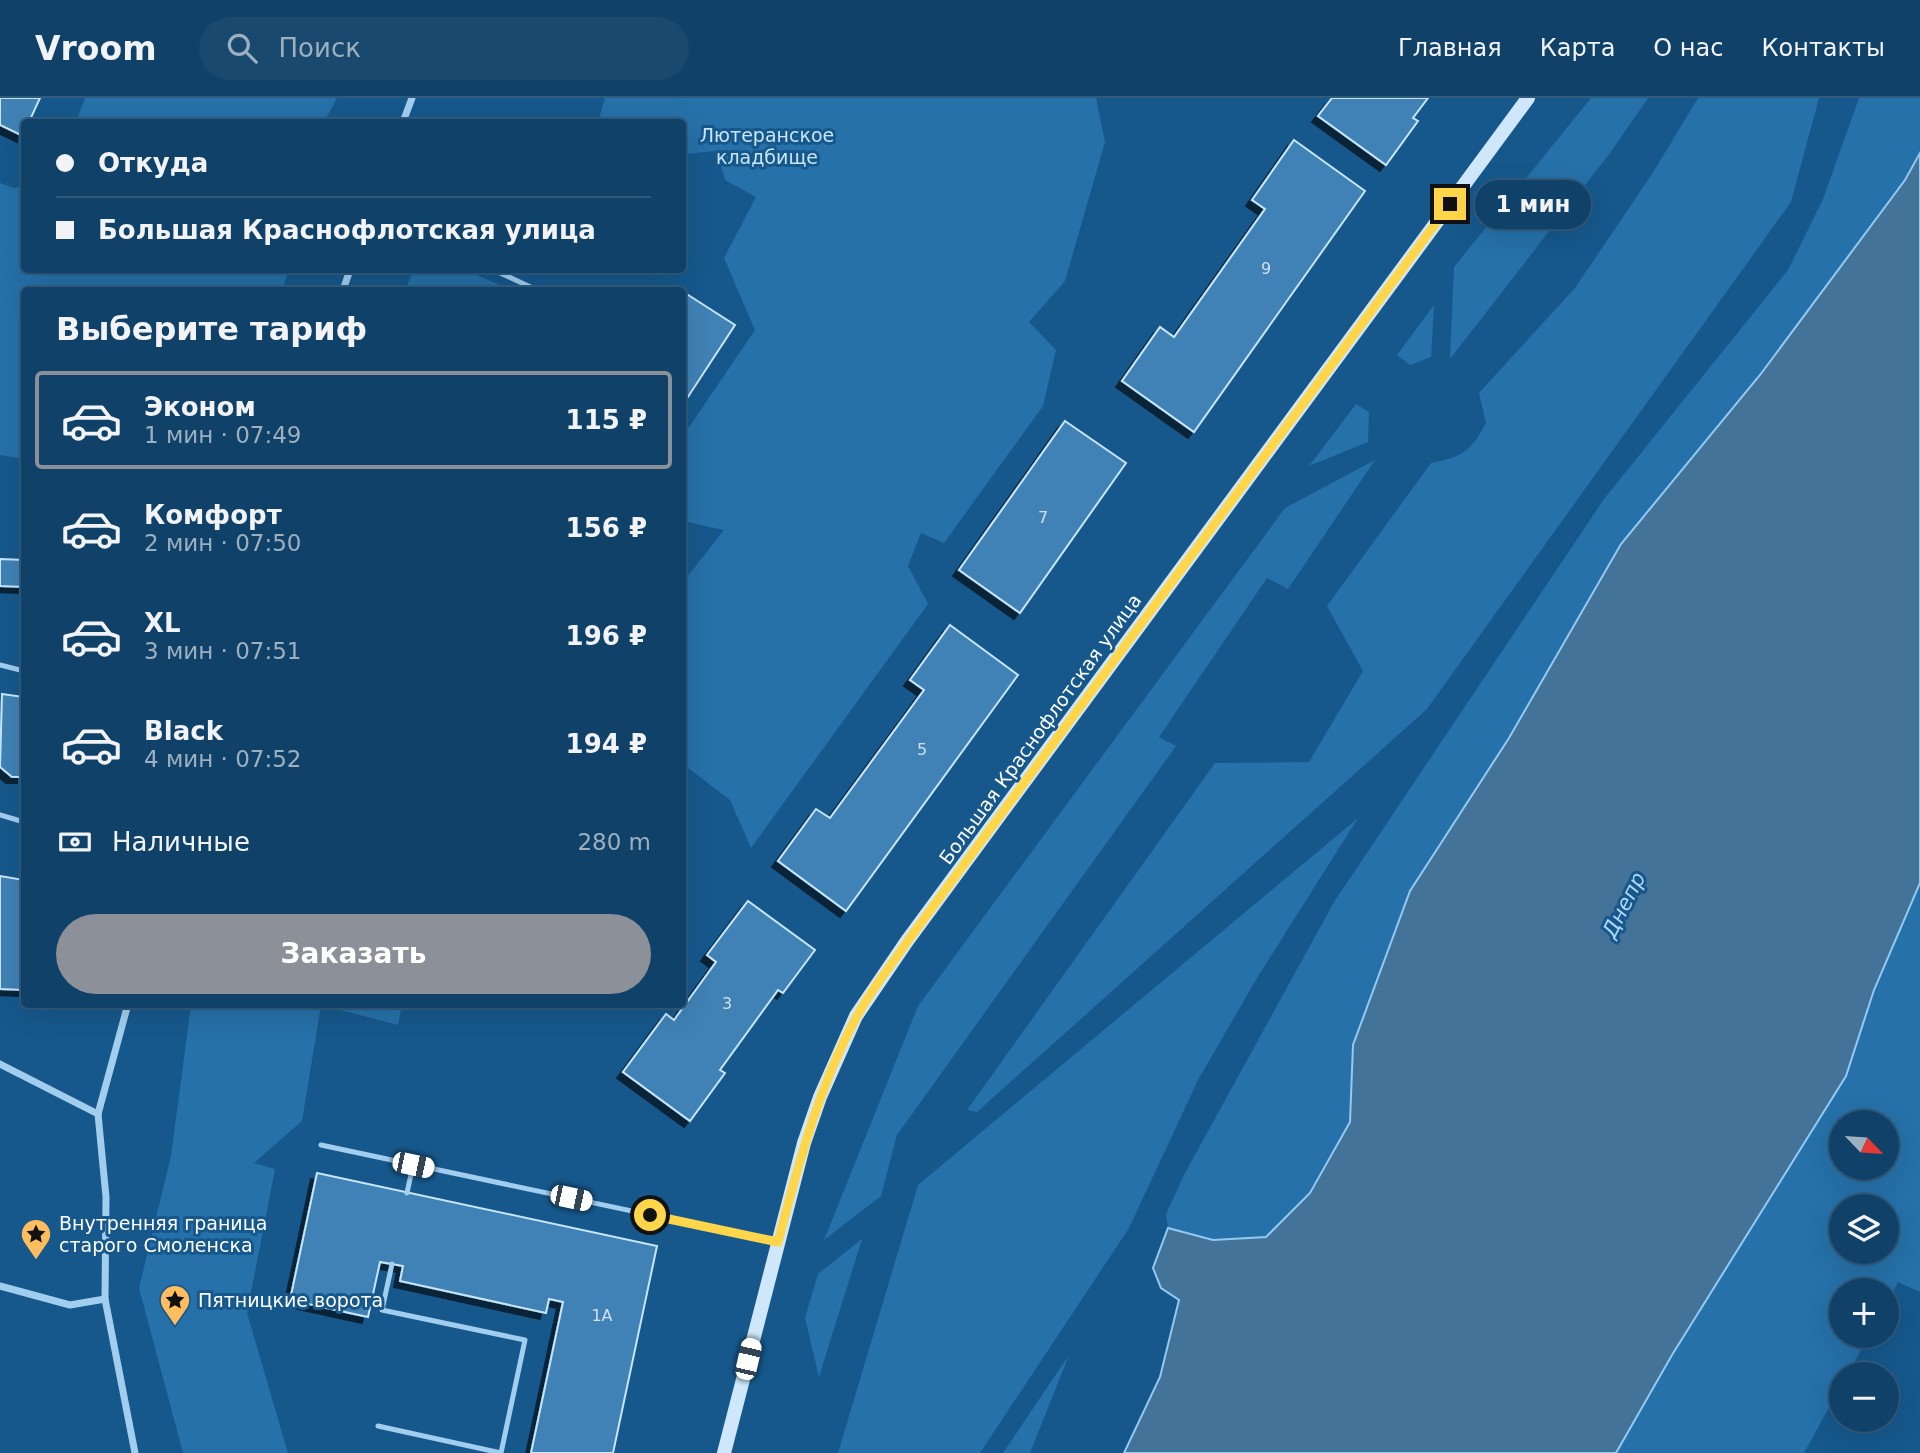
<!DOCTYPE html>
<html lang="ru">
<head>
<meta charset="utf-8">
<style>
  :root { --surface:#104269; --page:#19496f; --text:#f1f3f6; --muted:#9cb0c0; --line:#305b7d; --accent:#8c9099 }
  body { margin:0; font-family:"DejaVu Sans",sans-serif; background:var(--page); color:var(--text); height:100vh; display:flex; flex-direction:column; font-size:26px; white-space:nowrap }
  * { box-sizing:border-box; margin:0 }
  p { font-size:23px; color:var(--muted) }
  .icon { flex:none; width:38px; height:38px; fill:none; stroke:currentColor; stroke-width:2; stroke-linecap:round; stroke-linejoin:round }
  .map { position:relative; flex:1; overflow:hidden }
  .side { position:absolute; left:21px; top:189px; width:665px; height:721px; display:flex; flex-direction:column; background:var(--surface); border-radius:7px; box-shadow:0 7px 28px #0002,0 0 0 2px var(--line) }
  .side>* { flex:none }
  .guide { position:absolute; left:21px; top:21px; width:665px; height:154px; border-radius:7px; box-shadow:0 7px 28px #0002,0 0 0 2px var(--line); display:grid; align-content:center; height:154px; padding:0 35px; background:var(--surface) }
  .needle { width:46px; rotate:115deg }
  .tools { position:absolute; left:1829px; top:1012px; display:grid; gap:14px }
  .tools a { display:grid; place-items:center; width:70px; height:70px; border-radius:50%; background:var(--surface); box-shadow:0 7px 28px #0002,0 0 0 2px var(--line); font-size:35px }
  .end { position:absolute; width:32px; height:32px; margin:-16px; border:9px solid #ffd54a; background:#111; box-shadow:0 0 0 4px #111 }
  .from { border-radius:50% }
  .bubble { position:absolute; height:49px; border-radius:24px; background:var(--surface); box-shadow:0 7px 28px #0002,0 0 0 2px var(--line); font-size:23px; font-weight:700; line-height:49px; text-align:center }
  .car { position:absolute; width:21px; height:42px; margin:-21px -10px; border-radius:9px; box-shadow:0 0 5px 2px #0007; background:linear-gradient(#fff 24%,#345 0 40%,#fff 0 76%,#345 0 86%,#fff 0) }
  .guide b { display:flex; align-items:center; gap:24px; height:66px; font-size:26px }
  .guide b+b { border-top:2px solid var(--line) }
  .guide i { width:18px; height:18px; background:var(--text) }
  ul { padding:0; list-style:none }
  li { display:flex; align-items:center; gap:21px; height:98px; margin:0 14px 10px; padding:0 21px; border:4px solid transparent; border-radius:7px }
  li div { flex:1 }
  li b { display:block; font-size:26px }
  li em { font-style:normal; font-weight:700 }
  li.selected { border-color:var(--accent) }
  li>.icon { width:63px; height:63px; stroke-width:1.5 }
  h2 { padding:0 35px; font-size:32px; line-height:84px }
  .pay { display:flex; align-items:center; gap:18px; height:77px; padding:0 35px; font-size:26px }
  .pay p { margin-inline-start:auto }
  .primary-button { display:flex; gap:14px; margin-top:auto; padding:14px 35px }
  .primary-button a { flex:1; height:80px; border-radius:42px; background:var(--accent); color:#fff; font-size:28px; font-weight:700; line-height:80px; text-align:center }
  header { display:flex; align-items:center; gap:42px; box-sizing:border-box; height:98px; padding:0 35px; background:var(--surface); border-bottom:2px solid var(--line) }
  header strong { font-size:33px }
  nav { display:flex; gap:38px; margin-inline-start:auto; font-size:24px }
  .search { width:490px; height:63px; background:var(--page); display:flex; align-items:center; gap:18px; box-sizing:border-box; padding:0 24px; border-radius:38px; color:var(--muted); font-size:26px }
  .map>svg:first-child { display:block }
  .green { fill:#2671a9; fill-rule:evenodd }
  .water { fill:#447399; stroke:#93caf2; stroke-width:2 }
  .building { fill:#3f82b5; stroke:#c7e5fb; stroke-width:2; filter:url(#shadow) }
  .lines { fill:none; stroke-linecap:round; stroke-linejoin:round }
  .lane { stroke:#a1ceef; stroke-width:5 }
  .street { stroke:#a1ceef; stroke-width:7 }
  .secondary { stroke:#cee7fa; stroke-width:14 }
  .route { stroke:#ffd54a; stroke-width:9 }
  .labels { text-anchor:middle; stroke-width:6; stroke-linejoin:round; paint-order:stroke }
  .number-label { font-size:16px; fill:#cfe0ec }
  .park-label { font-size:19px; fill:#c7e5fb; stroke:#16588c }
  .street-label { font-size:19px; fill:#fff; stroke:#16588c }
  .poi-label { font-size:19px; fill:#fff; stroke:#16588c; text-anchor:start }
  .water-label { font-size:21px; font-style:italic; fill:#acd7f6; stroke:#16588c }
</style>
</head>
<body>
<header>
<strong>Vroom</strong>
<div class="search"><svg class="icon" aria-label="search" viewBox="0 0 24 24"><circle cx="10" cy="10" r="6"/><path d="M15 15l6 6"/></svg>Поиск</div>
<nav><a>Главная</a><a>Карта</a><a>О нас</a><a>Контакты</a></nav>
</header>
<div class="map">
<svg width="1920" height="1355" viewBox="0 0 1920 1355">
  <defs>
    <filter id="shadow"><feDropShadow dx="-6" dy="6" stdDeviation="0" flood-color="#0009"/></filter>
  </defs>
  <rect width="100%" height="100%" fill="#16588c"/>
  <g class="green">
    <path d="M85,0H337L324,24H76Z"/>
    <path d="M605,0H1096L1105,44L1065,183L1029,224L1056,252L1043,308L944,445L921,435L908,468L928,506L751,750L730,702L683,666V484L724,432L683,423V338L755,232L724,160L756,99L725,82L717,53L683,56L682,24H598Z"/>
    <path d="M1591,0H1648L1610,55L1450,261L1454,169Z"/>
    <path d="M1698,0H1819L1791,104L1427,611L977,1014L967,1012L1215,665L1309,664L1363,573L1327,508L1431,365C1463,359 1471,353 1486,325L1479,295L1575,190L1652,76Z"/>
    <path d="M1859,0H1920V55L1905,82L1760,277L1621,446L1509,640L1410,793L1353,947L1350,1024L1310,1095L1266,1139L1213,1142L1168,1130L1166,1116L1185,1075L1334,804L1604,401L1788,172L1823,101Z"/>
    <path d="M0,85L14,90L24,88V172H289L282,192H24V361L0,357Z"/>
    <path d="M414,172H465L511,192H405Z"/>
    <path d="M1434,207L1431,259L1410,267L1397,257Z"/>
    <path d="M1356,306L1369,314L1368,344L1309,368Z"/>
    <path d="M1375,362L1288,491L1267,480L1159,639L1176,648L897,1037L881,1098L824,1142L918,908L1285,410Z"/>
    <path d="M1358,720L1257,880L1198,982L1129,1130L980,1355H838L918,1087Z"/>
    <path d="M1920,785V1194L1898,1184L1887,1205L1886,1192H1841V1237H1869L1848,1276H1841V1288L1804,1355H1616L1672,1257L1846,978L1874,892ZM1841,1024H1886V1069H1841ZM1841,1108H1886V1153H1841Z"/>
    <path d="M191,907H402L398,927L321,907L302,1023L254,1065L275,1071L247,1215L288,1355H183L139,1190L171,1058Z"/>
    <path d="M862,1141L819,1279L805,1220L818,1176Z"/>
    <path d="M1069,1257L1030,1355H1003Z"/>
  </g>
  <path class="water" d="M1920,55V785L1874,892L1846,978L1672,1257L1616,1355H1124L1160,1279L1179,1202L1161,1190L1153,1170L1168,1130L1213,1142L1266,1139L1310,1095L1350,1024L1353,947L1410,793L1509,640L1621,446L1760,277L1905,82Z"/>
  <g class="building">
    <path d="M0,0H40L29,24H24L23,38L0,27Z"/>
    <path d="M1332,0H1428L1413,20L1418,23L1386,67L1318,18Z"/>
    <path d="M1294,42L1365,93L1194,334L1122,283L1160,229L1174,239L1265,111L1252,102Z"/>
    <path d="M682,193L735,227L682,308Z"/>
    <path d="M1065,323L1126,365L1020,515L959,472Z"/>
    <path d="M0,461L24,462V489L0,488Z"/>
    <path d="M950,527L1018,577L846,813L778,763L816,711L830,720L924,592L910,582Z"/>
    <path d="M2,596L24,599L23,679H12L0,669Z"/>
    <path d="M0,778L24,782V892L0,891Z"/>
    <path d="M748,803L815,852L783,895L778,892L720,972L725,975L690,1023L623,974L666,916L674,922L716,864L707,857Z"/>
    <path d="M317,1075L657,1148L613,1355H531L563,1204L549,1201L546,1215L400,1183L403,1168L380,1164L368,1219L290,1202Z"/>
  </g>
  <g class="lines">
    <g class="lane">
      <path d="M494,172L537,192"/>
      <path d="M0,567L24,573"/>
      <path d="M0,717L24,724"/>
      <path d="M321,1047L778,1144"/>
      <path d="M407,1095L413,1067"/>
      <path d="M378,1328L501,1355L525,1242L382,1212L392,1166"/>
    </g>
    <g class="street">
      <path d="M403,24L412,0"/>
      <path d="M343,192L350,172"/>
      <path d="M128,906L98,1016L106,1099L105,1201L135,1355"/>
      <path d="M0,966L98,1016"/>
      <path d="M0,1188L70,1207L105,1201"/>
    </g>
    <path class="secondary" d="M724,1355L804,1045L820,999L856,918L907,843L1528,0"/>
  </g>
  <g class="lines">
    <path class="route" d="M650,1117L778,1144C798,1068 818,990 856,920C870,893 890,869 907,844L1450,106"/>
  </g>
  <defs>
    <g id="sight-pin" transform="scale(1.575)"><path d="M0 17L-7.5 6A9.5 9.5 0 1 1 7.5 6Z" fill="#ffbd5e" stroke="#16588c"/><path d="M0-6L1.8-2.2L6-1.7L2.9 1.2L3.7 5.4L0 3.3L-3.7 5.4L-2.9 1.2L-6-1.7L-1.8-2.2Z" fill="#111"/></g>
  </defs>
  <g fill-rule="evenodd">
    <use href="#sight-pin" x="36" y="1136"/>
    <use href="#sight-pin" x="175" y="1202"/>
  </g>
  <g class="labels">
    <g class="number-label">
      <text x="1266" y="176">9</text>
      <text x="1043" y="425">7</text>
      <text x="922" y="657">5</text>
      <text x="727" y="911">3</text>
      <text x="602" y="1223">1А</text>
    </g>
    <g class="park-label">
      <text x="767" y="44">Лютеранское<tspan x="767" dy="22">кладбище</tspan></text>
    </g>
    <g class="street-label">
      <text transform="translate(1040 631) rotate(-54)" y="7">Большая Краснофлотская улица</text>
    </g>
    <g class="poi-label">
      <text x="59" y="1132">Внутренняя граница<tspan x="59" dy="22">старого Смоленска</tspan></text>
      <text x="198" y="1209">Пятницкие ворота</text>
    </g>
    <g class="water-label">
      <text transform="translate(1624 807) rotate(-63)" y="7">Днепр</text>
    </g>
  </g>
</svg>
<div class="tools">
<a><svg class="needle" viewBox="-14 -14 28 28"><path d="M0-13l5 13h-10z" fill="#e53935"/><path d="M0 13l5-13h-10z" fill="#9cb0c0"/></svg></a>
<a><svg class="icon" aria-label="layers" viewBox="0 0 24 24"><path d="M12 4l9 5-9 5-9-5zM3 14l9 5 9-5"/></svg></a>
<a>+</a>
<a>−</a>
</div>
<i class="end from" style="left:650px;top:1117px"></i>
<i class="end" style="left:1450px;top:106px"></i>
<div class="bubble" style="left:1475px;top:82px;width:116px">1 мин</div>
<i class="car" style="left:413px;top:1067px;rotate:102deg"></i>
<i class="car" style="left:571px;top:1100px;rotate:102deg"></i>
<i class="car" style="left:748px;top:1261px;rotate:13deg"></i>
<div class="guide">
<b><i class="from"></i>Откуда</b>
<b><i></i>Большая Краснофлотская улица</b>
</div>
<section class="side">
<h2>Выберите тариф</h2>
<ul>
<li class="selected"><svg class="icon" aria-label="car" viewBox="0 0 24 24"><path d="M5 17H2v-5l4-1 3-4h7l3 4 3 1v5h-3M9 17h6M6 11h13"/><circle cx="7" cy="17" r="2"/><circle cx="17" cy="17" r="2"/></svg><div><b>Эконом</b><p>1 мин · 07:49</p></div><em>115 ₽</em></li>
<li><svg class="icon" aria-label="car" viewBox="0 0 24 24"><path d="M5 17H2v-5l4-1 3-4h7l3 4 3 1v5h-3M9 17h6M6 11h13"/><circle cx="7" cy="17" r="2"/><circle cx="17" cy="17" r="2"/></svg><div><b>Комфорт</b><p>2 мин · 07:50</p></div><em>156 ₽</em></li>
<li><svg class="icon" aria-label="car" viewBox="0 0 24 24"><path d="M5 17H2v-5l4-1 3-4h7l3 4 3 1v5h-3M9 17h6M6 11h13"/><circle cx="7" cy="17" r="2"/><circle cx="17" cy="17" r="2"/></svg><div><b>XL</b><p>3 мин · 07:51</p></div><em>196 ₽</em></li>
<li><svg class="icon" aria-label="car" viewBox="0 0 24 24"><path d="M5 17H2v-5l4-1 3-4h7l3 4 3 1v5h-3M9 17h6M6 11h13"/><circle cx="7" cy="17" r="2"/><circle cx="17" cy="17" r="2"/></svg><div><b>Black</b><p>4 мин · 07:52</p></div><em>194 ₽</em></li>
</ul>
<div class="pay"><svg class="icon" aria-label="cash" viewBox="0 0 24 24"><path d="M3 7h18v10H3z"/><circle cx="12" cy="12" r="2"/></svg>Наличные<p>280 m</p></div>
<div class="primary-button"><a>Заказать</a></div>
</section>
</div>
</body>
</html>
